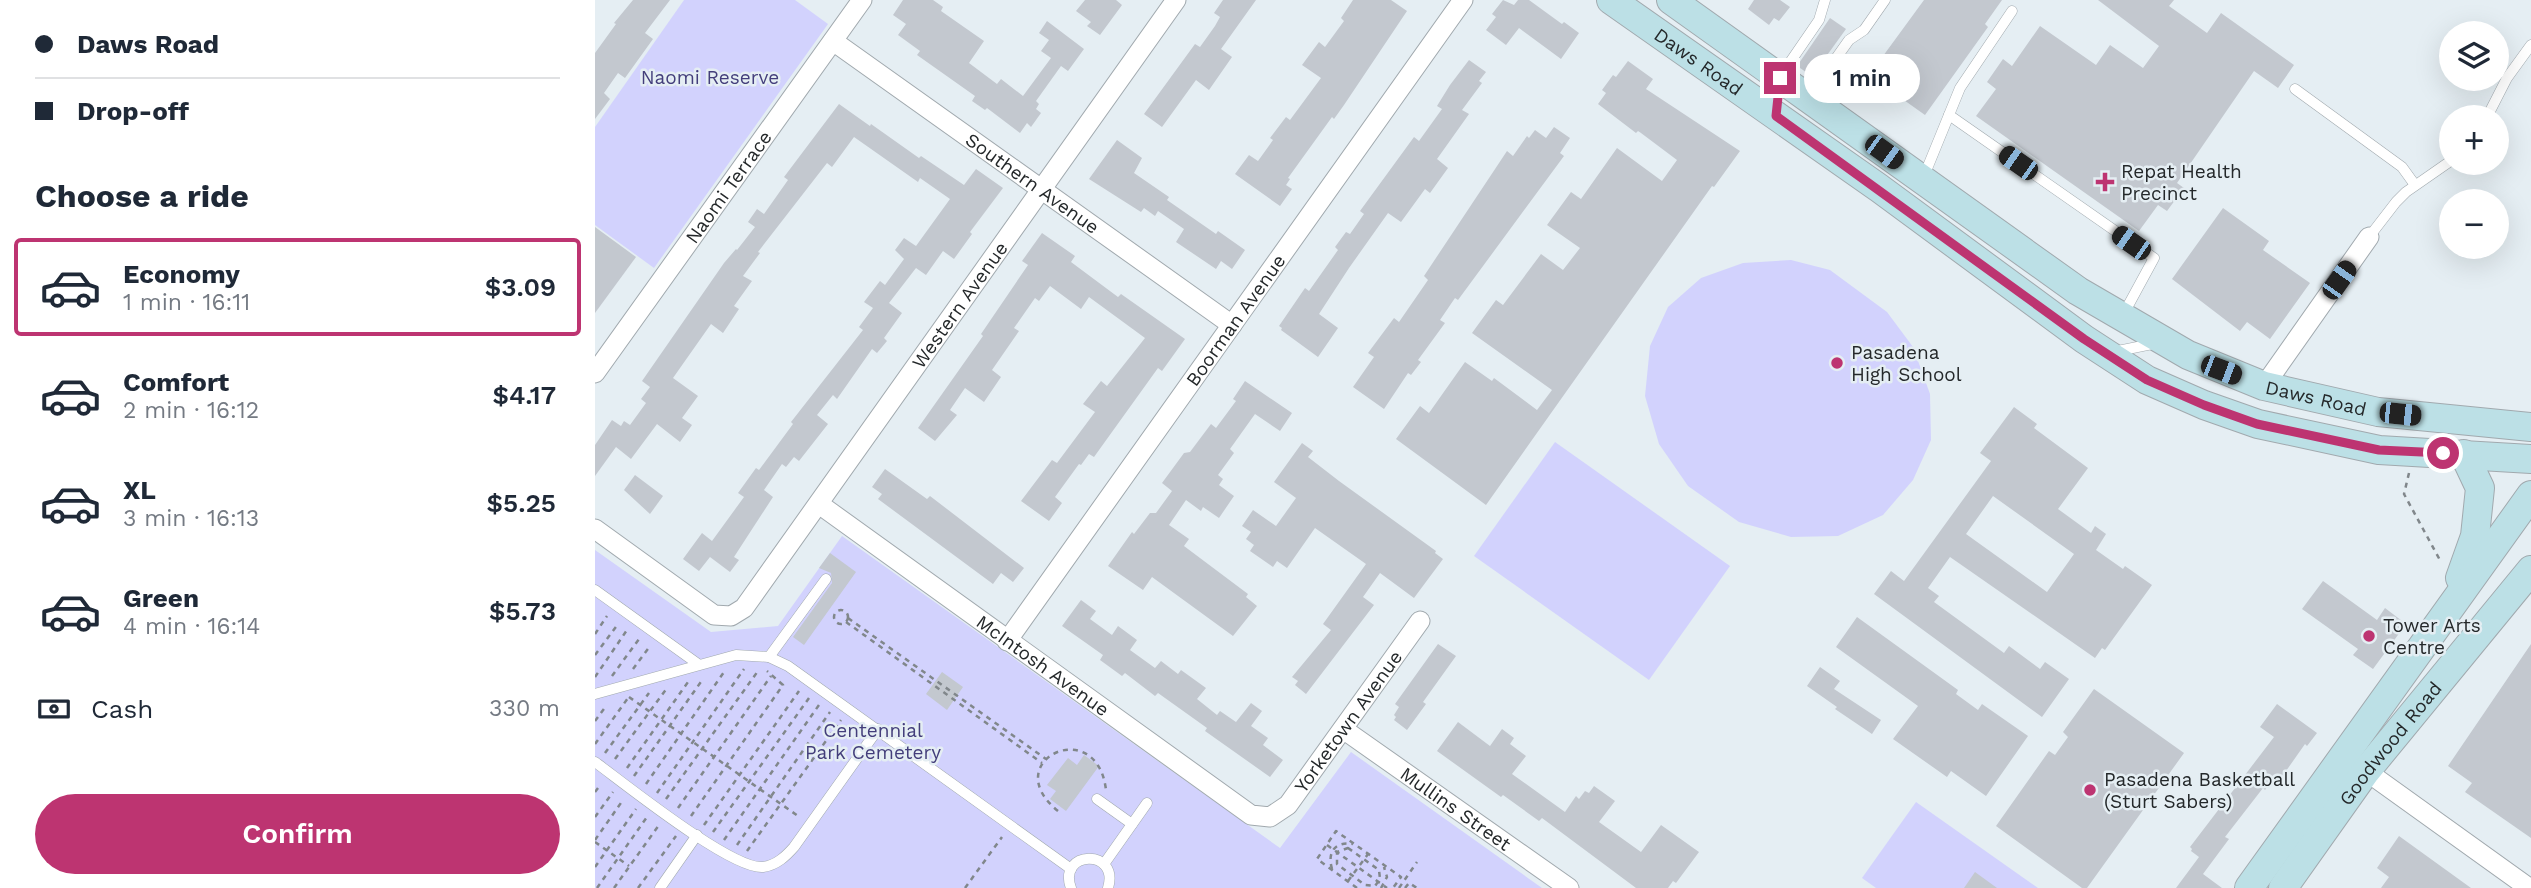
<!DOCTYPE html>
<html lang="en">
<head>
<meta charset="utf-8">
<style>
  :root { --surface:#fff; --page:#f6f6f7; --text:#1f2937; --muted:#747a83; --line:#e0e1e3; --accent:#bd3471 }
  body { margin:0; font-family:"Work Sans",sans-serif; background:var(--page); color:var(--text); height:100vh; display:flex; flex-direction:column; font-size:26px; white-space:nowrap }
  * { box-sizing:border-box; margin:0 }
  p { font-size:23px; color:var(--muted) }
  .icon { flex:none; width:38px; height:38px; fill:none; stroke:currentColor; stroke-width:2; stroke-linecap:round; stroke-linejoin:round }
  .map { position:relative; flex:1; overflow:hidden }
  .panel { display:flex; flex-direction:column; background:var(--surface); width:595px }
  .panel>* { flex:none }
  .guide { display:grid; align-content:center; height:154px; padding:0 35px; background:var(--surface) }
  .fabs { position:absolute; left:1844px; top:21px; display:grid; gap:14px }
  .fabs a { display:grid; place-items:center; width:70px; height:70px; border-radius:50%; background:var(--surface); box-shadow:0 7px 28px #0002; font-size:35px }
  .end { position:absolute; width:32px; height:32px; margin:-16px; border:9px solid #bd3471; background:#fff; box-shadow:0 0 0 4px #fff }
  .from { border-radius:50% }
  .bubble { position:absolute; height:49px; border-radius:24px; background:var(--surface); box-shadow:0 7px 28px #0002; font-size:23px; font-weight:600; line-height:49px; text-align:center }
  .car { position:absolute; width:21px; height:42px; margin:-21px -10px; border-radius:9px; box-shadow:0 0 5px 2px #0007; background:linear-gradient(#222 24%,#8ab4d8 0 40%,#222 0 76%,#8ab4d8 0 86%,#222 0) }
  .guide b { display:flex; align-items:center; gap:24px; height:66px; font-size:26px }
  .guide b+b { border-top:2px solid var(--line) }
  .guide i { width:18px; height:18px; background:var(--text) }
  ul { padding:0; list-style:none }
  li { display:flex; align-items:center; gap:21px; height:98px; margin:0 14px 10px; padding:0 21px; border:4px solid transparent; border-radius:7px }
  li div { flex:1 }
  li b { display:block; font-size:26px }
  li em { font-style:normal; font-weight:600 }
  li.active { border-color:var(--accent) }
  li>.icon { width:63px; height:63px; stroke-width:1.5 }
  h2 { padding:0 35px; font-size:32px; line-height:84px }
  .pay { display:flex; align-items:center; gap:18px; height:77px; padding:0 35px; font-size:26px }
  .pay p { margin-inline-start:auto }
  .button { display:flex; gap:14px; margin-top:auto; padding:14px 35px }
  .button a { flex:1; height:80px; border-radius:42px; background:var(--accent); color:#fff; font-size:28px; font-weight:600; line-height:80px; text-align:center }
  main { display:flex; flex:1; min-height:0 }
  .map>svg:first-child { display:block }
  .green { fill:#d2d2fd }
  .building { fill:#c3c8cf; fill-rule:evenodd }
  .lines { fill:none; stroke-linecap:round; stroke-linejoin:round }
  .service-casing { stroke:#a1a9ae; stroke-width:11 }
  .minor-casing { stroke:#a1a9ae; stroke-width:21 }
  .secondary-casing { stroke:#a1a9ae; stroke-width:30 }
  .path { stroke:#81878b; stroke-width:2.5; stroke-dasharray:5 5; stroke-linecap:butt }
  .service { stroke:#fff; stroke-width:10 }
  .minor { stroke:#fff; stroke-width:19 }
  .secondary { stroke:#bce0e6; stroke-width:28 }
  .route { stroke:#bd3471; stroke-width:9 }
  .poi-dot { fill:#bd3471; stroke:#e5eef3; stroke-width:2.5 }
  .labels { text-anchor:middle; stroke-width:5; stroke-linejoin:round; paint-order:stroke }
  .street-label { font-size:19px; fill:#24282a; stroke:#e5eef3 }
  .park-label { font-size:19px; fill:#433e7b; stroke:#e5eef3 }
  .poi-label { font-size:19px; fill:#24282a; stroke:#e5eef3; text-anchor:start }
</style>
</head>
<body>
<main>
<section class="panel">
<div class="guide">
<b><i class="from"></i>Daws Road</b>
<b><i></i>Drop-off</b>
</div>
<h2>Choose a ride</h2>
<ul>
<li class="active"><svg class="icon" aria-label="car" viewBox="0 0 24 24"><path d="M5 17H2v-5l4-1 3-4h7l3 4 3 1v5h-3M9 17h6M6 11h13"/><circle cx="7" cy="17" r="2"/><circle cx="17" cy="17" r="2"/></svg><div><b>Economy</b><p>1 min · 16:11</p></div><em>$3.09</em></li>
<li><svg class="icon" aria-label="car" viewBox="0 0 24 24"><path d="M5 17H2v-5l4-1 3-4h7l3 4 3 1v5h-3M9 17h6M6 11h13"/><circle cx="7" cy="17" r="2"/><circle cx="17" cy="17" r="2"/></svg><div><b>Comfort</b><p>2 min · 16:12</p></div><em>$4.17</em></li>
<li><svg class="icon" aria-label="car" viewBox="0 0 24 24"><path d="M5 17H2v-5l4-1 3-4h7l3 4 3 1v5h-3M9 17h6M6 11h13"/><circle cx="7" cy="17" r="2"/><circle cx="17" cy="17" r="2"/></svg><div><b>XL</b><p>3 min · 16:13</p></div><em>$5.25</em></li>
<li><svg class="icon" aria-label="car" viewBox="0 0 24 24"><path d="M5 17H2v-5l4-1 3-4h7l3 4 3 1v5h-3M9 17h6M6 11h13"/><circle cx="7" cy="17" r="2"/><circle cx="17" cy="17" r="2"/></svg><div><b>Green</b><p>4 min · 16:14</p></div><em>$5.73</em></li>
</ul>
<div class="pay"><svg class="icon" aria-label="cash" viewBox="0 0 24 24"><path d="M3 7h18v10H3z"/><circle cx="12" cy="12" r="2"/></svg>Cash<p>330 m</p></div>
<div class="button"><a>Confirm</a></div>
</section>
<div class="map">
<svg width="1936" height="888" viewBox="0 0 1936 888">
  <rect width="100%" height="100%" fill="#e5eef3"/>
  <g class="green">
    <path d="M89,0H200L233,24L59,268L0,225V127Z"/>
    <path d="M1196,260L1235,270L1292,312L1318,347L1335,394L1336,440L1318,480L1288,515L1243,536L1196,537L1144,522L1093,486L1064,444L1050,396L1055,346L1073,307L1106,278L1148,263Z"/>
    <path d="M960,442L1135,566L1054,680L879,556Z"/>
    <path d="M247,536L685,848L756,752L947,888H0V550L116,632L183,626Z"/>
    <path d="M1321,802L1443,888H1281L1267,878Z"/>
  </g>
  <g class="building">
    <path d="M38,0H75L50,33L58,39L30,78L23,73L9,93L15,99L0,119V53L21,24L19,23Z"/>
    <path d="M308,0H338L348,7L346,11L389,41L374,63L402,84L406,79L428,96L456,58L446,51L454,40L444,33L452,21L489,49L473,71L466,66L441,101L444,104L441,109L446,113L436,127L432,123L425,133L392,108L390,110L377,101L380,96L322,55L325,51L303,35L311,24L298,15Z"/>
    <path d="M490,0H521L527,5L505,35L492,26L496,22L481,11Z"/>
    <path d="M628,0H661L626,49L637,57L614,90L601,80L567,127L549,114L600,44L605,47L620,26L625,17L619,13Z"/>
    <path d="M758,0H796L812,11L749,105L739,119L737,117L693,178L695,179L691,185L697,189L685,206L640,174L654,155L663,161L678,140L675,138L691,117L695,120L726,78L707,65L724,42L730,47L749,21L746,18Z"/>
    <path d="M908,0L919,5L923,0H934L967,24L969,22L984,33L966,59L924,28L911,45L891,30L901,17L897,14Z"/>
    <path d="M1159,0H1185L1195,7L1184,21L1179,18L1174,25L1153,9Z"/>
    <path d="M1329,0H1407L1390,24L1393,27L1330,115L1292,88L1287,95L1264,78L1275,64L1280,67Z"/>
    <path d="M1503,0H1579L1574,6L1612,33L1626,13L1699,65L1683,88L1659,71L1582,183L1589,188L1572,211L1563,205L1544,231L1381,116L1401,89L1392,82L1408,59L1417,66L1445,26L1501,65L1515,45L1548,68L1564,46Z"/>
    <path d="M1235,18L1251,29L1217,76L1202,66Z"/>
    <path d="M874,60L891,72L884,81L887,83L867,110L874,114L842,159L853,168L835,193L830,189L806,222L793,213L754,268L724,314L743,328L723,357L686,330L687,328L684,326L710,288L714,291L743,250L740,247L751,232L755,234L769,214L765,211L819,137L824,141L847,109L842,106L855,85Z"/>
    <path d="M1033,61L1058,79L1051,89L1145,151L1119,187L1117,186L891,505L801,439L825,406L834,413L870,362L897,381L899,378L942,410L957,390L877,333L901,300L908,305L946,254L968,270L985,248L952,225L976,192L986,199L1022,148L1067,181L1082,160L1046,133L1043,131L1041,133L1003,104L1011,93L1007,90L1018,75L1021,77Z"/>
    <path d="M244,104L275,126L276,124L324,158L326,156L369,185L381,169L408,188L375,232L377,234L359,259L348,251L331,275L321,268L294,303L307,313L289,338L292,341L282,353L277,349L242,399L238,395L222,415L233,424L204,461L199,457L191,467L187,464L169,490L178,497L139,557L144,560L135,572L115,557L104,571L88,559L107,533L117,541L149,497L143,493L161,468L164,470L198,424L196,422L268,330L264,327L278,308L269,302L285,281L290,285L309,259L300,250L309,238L321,246L355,199L325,178L323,182L259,137L237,167L232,163L163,252L165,253L148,276L157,281L139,306L144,309L128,333L116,324L78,378L103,396L87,418L97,425L85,442L62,424L36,459L21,447L0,476V445L17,420L26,426L29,421L35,425L51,403L46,399L55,387L47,381L129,263L141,249L142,250L160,227L153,222L162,209L169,214L193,180L189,177Z"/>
    <path d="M959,127L975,138L965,153L969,156L863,300L860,298L845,320L850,323L823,360L826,362L816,375L813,373L789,409L758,387L779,357L773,353L799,318L804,322L833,280L829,276L912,151L918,156L932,136L934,138L940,130L951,138Z"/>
    <path d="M522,140L547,158L539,173L574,197L572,200L621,234L623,231L650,250L637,269L626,261L621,269L581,242L589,229L563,211L560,216L549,208L546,212L494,179Z"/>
    <path d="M1628,208L1674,241L1668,250L1715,283L1675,339L1652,322L1645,331L1577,279Z"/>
    <path d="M0,227L41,257L0,313Z"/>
    <path d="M447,233L480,256L476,262L523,297L526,294L590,339L567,371L563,368L499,457L494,454L486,465L484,464L460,497L467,503L454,521L426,501L457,460L462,463L500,412L488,404L506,381L512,386L550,338L494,297L486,309L455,286L444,301L440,298L419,328L424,331L397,370L406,377L389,402L370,388L355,410L362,415L340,441L323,428L388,336L386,334L433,265L427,261Z"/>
    <path d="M650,381L697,413L685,431L660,414L635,449L639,453L623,475L628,479L624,485L639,496L624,518L608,507L606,511L591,500L574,525L594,539L589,546L653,594L651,597L662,606L638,636L557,577L548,590L513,566L537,532L539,534L555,513H561L577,491L567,483L589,453L595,452L616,424L621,428L641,401L638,399Z"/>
    <path d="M1419,407L1442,424L1439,428L1493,468L1463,509L1496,533L1500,526L1511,534L1501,550L1528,569L1530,566L1557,585L1510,650L1507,648L1500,658L1355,557L1333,588L1344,596L1339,602L1409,653L1414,646L1445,669L1450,662L1474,679L1447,717L1279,594L1296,571L1309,581L1396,461L1385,453ZM1398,496L1479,554L1452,592L1371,534Z"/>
    <path d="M707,443L718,451L713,457L744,481L841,551L840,553L848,559L819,598L785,573L768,597L779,605L711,694L700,685L703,681L697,677L736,630L728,624L771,564L720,528L692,568L682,561L678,567L655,551L659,545L651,539L656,532L647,526L658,510L681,526L701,498L679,482Z"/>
    <path d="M290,469L332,499L335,496L429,568L418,582L406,573L398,584L283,499L287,494L277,487Z"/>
    <path d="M40,475L68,496L55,514L29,490Z"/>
    <path d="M235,553L261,572L209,645L198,637L237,583L236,573L224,568Z"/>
    <path d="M1728,581L1782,620L1790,608L1811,624L1778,669L1758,655L1763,649L1707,609Z"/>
    <path d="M486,600L501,611L495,619L517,635L523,626L542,640L535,650L560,668L566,661L583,674L586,670L611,688L602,699L622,715L625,711L641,722L656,703L667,711L656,726L673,738L668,745L688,760L675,777L610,731L612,728L563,693L560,696L530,673L527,676L505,660L508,655L467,626Z"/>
    <path d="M1262,617L1363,690L1361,694L1383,710L1387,704L1433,736L1391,796L1356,771L1352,777L1298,739L1323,706L1241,647Z"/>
    <path d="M843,644L861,656L828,702L831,704L812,730L799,720L801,717L799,715L804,707L800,704Z"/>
    <path d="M1936,644V838L1870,792L1877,783L1853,766Z"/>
    <path d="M1225,667L1245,681L1239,689L1286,720L1277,734L1240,709L1242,707L1212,686Z"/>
    <path d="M347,672L368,687L352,710L331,694Z"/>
    <path d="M1499,689L1589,753L1492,888H1487L1401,826L1454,751L1460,755L1473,737L1468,732Z"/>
    <path d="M1682,704L1722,733L1712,746L1710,744L1684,781L1679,778L1670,790L1668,788L1630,837L1634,839L1608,874L1627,888H1581L1604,857L1596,851L1597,849L1595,847L1679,737L1665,727Z"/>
    <path d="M863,722L895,746L907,729L919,738L915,744L931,756L917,774L970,812L981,796L984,799L990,791L994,793L999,786L1020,801L1004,822L1046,852L1066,825L1104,852L1081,883L1078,881L1073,888H1041L947,818L944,821L908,795L906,797L842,751Z"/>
    <path d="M489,755L504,766L471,811L455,799L461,791L452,785L473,758L482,765Z"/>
    <path d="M1804,836L1876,888H1786L1794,877L1782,868Z"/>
    <path d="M1380,872L1402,888H1369Z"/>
  </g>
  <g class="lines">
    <g class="service-casing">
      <g id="service">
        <path d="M1187,74L1224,20L1230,0"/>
        <path d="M1700,89L1807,167L1820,185"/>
        <path d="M1215,95L1254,40L1269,30L1290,0"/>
        <path d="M1354,115L1559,258L1528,315"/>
        <path d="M1892,117L1912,78L1936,45"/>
        <path d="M1329,176L1365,88L1417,11"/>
        <path d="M1774,237L1801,202L1811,192L1857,160"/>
        <path d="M1518,352L1562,343"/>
        <path d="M0,590L103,664"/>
        <path d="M174,657L231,579"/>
        <path d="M0,694L141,655L174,657L193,666L476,869"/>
        <path d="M0,762C30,784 137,870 168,867C182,865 191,856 199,847L283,729"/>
        <path d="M502,799L537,824"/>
        <path d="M509,864L552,803"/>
        <path d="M65,888L102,835"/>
        <path d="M476,888C462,850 525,848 513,888"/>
      </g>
    </g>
    <g class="minor-casing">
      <g id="minor">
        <path id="s1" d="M238,41L637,325"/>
        <path id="s2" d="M0,373L267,0"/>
        <path d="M1669,386L1774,237"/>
        <path id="s3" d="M224,504L656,815L675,817L693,805L825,621"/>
        <path id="s4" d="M0,529L119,615L136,616L149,608L581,0"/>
        <path id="s5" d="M412,641L868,0"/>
        <path id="s6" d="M748,729L974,888"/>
        <path d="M1771,771L1934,888"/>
      </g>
    </g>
    <g class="secondary-casing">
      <g id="secondary">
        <path id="s7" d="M1016,0L1284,188L1489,339L1552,380L1609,405L1663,424L1784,450L1936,459"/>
        <path id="s8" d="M1076,0L1483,291L1593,355L1669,386L1783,412L1936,427"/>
        <path d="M1865,578L1880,536L1885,488L1869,454"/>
        <path d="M1654,888L1936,495"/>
        <path id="s9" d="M1688,888L1771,771L1936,570"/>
      </g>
    </g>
    <g class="path">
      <path d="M1814,473L1809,494L1846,562"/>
      <circle cx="246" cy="617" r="7"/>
      <path d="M253,618L451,759"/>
      <path d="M251,622L447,763"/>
      <path d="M0,634L12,616"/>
      <path d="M0,655L23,624"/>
      <path d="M38,669L55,646"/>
      <path d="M17,676L44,639"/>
      <path d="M0,677L32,630"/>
      <path d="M34,697L203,816"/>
      <path d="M0,721L11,706"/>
      <path d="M0,744L33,698"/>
      <path d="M10,753L54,693"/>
      <path d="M20,759L72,688"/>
      <path d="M32,768L93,682"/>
      <path d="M39,776L108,679"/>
      <path d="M51,784L129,672"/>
      <path d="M0,792L6,784"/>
      <path d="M62,793L149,669"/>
      <path d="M71,799L163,671"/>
      <path d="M83,808L176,676"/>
      <path d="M463,811C401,761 502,713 511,790"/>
      <path d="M96,816L188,685L172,671"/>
      <path d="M0,817L18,792"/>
      <path d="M109,825L204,691"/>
      <path d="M118,832L214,698"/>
      <path d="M0,840L28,800"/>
      <path d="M129,840L224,705"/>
      <path d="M0,842L34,866"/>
      <path d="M142,845L235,712"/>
      <path d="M732,845L792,888"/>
      <path d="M753,848L784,870L785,879L780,886L770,885L742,864V852Z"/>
      <path d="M152,851L246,720"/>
      <path d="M0,867L41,809"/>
      <path d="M737,869C732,852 740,841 758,844"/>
      <path d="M753,881L773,854"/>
      <path d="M2,888L52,817"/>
      <path d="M19,888L64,825"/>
      <path d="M43,888L81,836"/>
      <path d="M370,888L407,837"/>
      <path d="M762,888L722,859L741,831L806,877L798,888"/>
      <path d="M786,888L792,877L789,867"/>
      <path d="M804,888L822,862"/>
      <path d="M810,888L814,883L822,888"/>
    </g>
    <use href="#service" class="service"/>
    <use href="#minor" class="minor"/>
    <use href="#secondary" class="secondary"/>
  </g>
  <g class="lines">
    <path class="route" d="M1185,78L1181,116L1489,339L1552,380L1609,405L1662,424L1784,450L1848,453"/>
  </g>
  <g class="poi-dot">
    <path d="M1506.5 171.5h7v7h7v7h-7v7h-7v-7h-7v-7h7z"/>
    <circle cx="1242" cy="363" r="7"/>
    <circle cx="1774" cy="636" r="7"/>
    <circle cx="1495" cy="790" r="7"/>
  </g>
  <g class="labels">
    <g class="street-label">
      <text dy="7" stroke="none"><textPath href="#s7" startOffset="107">Daws Road</textPath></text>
      <text dy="7" stroke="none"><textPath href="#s1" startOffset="245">Southern Avenue</textPath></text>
      <text dy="7" stroke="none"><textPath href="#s2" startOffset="229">Naomi Terrace</textPath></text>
      <text dy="7" stroke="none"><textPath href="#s4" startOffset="551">Western Avenue</textPath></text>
      <text dy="7" stroke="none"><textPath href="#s5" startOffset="394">Boorman Avenue</textPath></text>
      <text dy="7" stroke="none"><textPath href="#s8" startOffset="763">Daws Road</textPath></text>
      <text dy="7" stroke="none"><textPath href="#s3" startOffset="276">McIntosh Avenue</textPath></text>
      <text dy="7" stroke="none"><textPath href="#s3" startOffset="676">Yorketown Avenue</textPath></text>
      <text dy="7" stroke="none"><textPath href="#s9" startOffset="180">Goodwood Road</textPath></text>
      <text dy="7" stroke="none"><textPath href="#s6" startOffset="138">Mullins Street</textPath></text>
    </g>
    <g class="park-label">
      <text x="115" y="84">Naomi Reserve</text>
      <text x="278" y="737">Centennial<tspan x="278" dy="22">Park Cemetery</tspan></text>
    </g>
    <g class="poi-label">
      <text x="1526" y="178">Repat Health<tspan x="1526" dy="22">Precinct</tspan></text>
      <text x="1256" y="359">Pasadena<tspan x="1256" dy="22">High School</tspan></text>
      <text x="1788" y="632">Tower Arts<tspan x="1788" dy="22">Centre</tspan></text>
      <text x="1509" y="786">Pasadena Basketball<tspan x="1509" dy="22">(Sturt Sabers)</tspan></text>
    </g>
  </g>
</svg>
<div class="fabs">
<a><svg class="icon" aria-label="layers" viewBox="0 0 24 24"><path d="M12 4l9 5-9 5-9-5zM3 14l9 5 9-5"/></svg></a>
<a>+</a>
<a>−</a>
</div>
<i class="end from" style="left:1848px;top:453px"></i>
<i class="end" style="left:1185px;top:78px"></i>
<div class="bubble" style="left:1209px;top:54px;width:116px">1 min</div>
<i class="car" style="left:1289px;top:152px;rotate:126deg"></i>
<i class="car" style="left:1423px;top:163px;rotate:305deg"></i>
<i class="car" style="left:1536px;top:243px;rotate:305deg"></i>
<i class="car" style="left:1744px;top:280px;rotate:35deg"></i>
<i class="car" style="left:1626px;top:370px;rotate:111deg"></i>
<i class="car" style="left:1805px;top:414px;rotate:96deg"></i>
</div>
</main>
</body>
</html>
